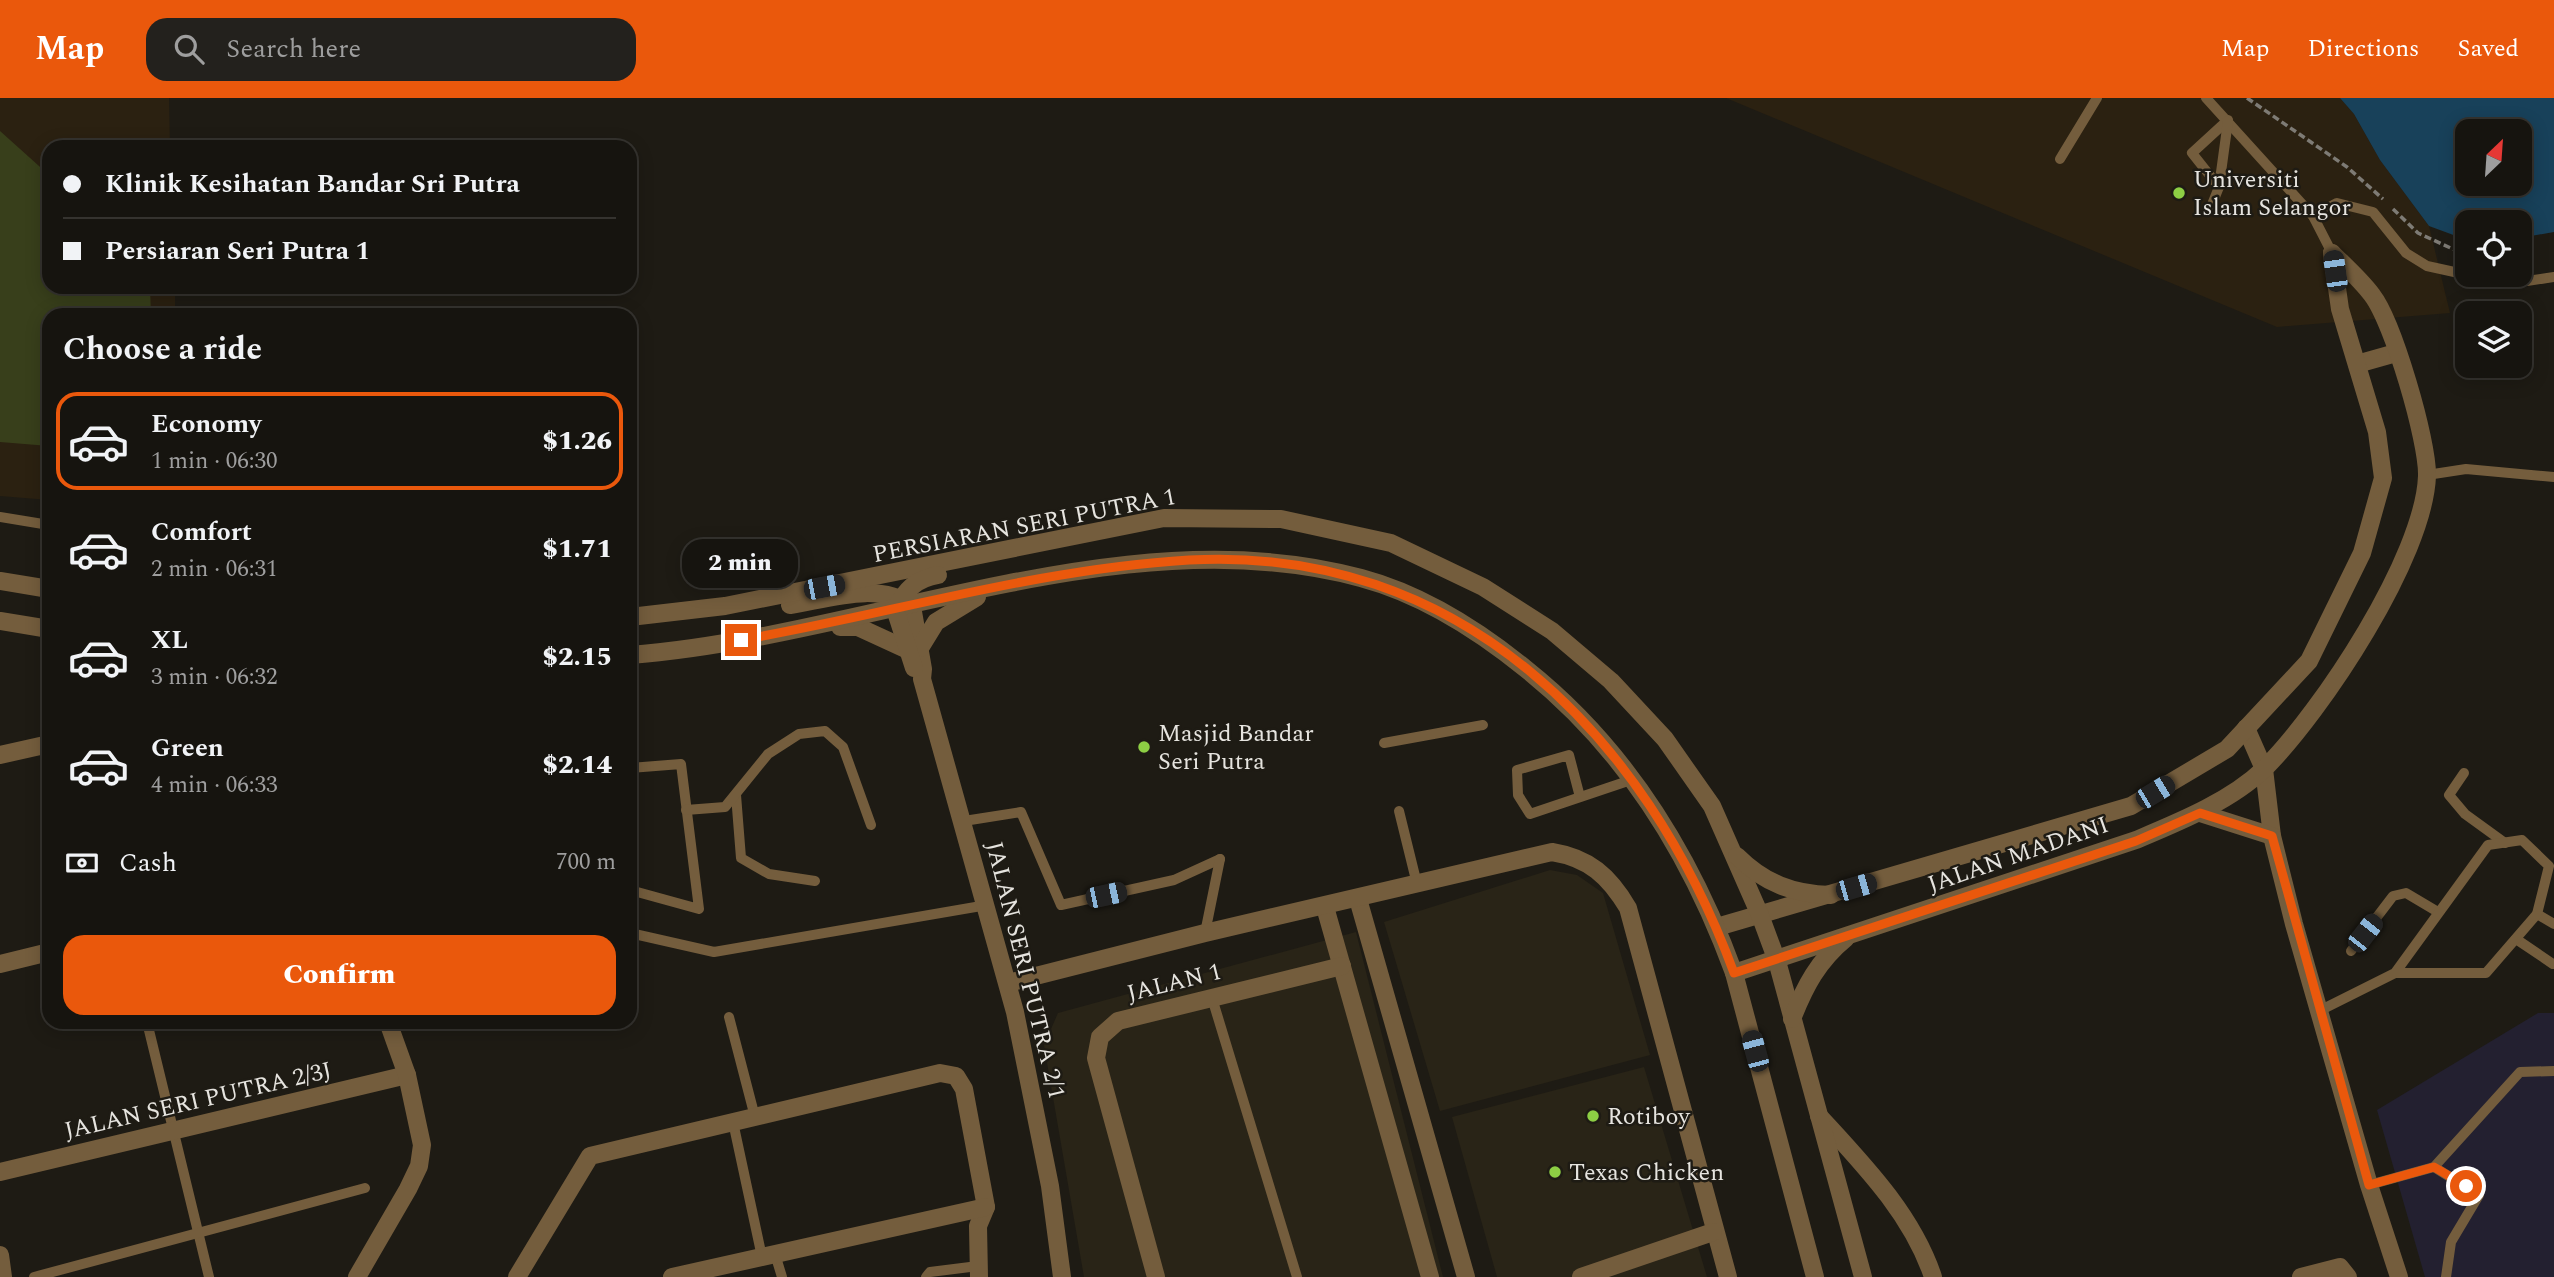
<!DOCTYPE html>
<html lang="en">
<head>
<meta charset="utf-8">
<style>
  :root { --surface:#16140f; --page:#23211d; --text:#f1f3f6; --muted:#9e9e9e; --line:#35332f; --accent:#ea580c }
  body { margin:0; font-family:Spectral,serif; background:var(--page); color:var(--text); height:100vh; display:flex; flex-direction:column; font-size:26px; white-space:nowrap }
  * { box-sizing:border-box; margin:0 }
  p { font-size:23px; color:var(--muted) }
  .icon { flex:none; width:38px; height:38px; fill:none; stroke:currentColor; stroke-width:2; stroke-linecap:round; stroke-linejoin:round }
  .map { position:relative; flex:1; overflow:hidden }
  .panel { position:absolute; left:42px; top:210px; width:595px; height:721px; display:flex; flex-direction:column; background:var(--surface); border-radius:21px; box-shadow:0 4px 18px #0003,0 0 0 2px var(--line) }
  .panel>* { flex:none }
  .top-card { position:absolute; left:42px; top:42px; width:595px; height:154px; border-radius:21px; box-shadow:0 4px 18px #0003,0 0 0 2px var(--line); display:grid; align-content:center; height:154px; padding:0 21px; background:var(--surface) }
  .needle { width:46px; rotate:25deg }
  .controls { position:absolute; left:2455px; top:21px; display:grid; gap:14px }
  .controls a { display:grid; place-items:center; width:77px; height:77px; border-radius:14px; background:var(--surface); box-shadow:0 4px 18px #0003,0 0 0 2px var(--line); font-size:35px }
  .end { position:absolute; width:32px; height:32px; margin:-16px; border:9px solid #ea580c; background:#fff; box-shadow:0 0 0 4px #fff }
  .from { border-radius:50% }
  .bubble { position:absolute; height:49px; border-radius:21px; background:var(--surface); box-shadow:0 4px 18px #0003,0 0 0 2px var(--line); font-size:23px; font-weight:800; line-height:49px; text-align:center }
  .car { position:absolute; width:21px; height:42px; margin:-21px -10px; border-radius:9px; box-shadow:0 0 5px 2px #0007; background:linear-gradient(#222 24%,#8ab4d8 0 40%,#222 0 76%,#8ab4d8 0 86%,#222 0) }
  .top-card b { display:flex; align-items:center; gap:24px; height:66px; font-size:26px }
  .top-card b+b { border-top:2px solid var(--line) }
  .top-card i { width:18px; height:18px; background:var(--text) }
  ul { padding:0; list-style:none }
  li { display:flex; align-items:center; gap:21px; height:98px; margin:0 14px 10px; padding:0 7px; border:4px solid transparent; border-radius:21px }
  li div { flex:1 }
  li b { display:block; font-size:26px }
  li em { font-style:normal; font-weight:800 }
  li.on { border-color:var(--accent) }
  li>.icon { width:63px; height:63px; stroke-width:1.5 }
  h2 { padding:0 21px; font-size:32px; line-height:84px }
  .pay { display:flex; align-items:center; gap:18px; height:77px; padding:0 21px; font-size:26px }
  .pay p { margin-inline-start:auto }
  .button { display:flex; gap:14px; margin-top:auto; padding:14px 21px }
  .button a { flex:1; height:80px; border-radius:21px; background:var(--accent); color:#fff; font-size:28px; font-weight:800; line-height:80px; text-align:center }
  header { display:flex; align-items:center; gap:42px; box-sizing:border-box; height:98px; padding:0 35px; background:var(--accent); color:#fff }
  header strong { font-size:33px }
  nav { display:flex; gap:38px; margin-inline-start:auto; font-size:24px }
  .search { width:490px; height:63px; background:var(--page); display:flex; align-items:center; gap:18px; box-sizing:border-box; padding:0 24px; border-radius:21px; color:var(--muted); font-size:26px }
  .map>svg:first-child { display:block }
  .built { fill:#292417 }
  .education { fill:#2b2111 }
  .medical { fill:#232030 }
  .green { fill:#383f1b }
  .water { fill:#18415a; fill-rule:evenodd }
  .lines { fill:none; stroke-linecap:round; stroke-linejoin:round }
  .path { stroke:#7e7b75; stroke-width:3.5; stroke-dasharray:7 3.5; stroke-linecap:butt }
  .service { stroke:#745d3d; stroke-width:10 }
  .minor { stroke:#745d3d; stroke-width:18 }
  .tertiary { stroke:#745d3d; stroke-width:18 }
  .route { stroke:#ea580c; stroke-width:9 }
  .poi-dot { fill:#8dce44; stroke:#1e1b14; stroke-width:2.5 }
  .labels { text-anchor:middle; stroke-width:5; stroke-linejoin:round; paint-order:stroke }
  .poi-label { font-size:24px; fill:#e6e4df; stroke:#1e1b14; text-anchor:start }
  .street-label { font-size:24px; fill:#e6e4df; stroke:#1e1b14 }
</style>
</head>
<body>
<header>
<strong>Map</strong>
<div class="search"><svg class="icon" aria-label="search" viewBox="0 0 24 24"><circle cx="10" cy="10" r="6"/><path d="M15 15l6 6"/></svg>Search here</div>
<nav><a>Map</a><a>Directions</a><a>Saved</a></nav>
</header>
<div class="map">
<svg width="2554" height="1179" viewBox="0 0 2554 1179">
  <rect width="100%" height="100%" fill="#1e1b14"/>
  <g class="built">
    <path d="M1550,772L1577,777L1603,795L1650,957L1440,1013L1384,824Z"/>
    <path d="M1356,834L1443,1179H1084L1044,947L1058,915Z"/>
    <path d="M1644,969L1707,1179H1497L1452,1019Z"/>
  </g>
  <g class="education">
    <path d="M0,0H169L170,49H49V189H175V217H49V402L0,398Z"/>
    <path d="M1726,0H2340L2354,16L2380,62L2429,128L2450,215L2277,229Z"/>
  </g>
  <path class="medical" d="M2538,915H2554V1179H2425L2377,1012Z"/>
  <path class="green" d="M0,33L49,77V189H150L151,217H49V348L0,344Z"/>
  <path class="water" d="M2340,0H2554V134L2520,140V124H2468L2467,142L2429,128L2380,62L2354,16ZM2468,33H2520V86H2468Z"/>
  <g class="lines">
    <g class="path">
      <path d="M2247,0L2347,69L2383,101"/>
      <path d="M2393,111L2418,135L2468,158"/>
    </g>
    <g class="service">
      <path d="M2206,0L2313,118L2332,155"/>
      <path d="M2060,61L2097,0"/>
      <path d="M2219,89L2192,55L2228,22"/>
      <path d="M2211,109L2219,89L2228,23"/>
      <path d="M2313,118L2337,105L2373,114L2406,155L2427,168L2468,177"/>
      <path d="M2470,177L2527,183L2554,179"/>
      <path d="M2427,377L2466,371L2554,379"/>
      <path d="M0,419L49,427"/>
      <path d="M1384,645L1483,627"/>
      <path d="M630,670L681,666L699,811L630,792"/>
      <path d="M2464,675L2449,697L2465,716L2505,745"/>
      <path d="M736,697L741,760L769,776L815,783"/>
      <path d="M1580,699L1569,657L1517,672L1518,697L1530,716L1634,681"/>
      <path d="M686,712L725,709L768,656L799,636L825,633L843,649L871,727"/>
      <path d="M1399,713L1417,786"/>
      <path d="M964,723L1021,714L1061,807L1174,782L1220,761"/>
      <path d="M2537,816L2554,826"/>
      <path d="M630,835L714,854L987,807"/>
      <path d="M1205,835L1220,761"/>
      <path d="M2516,841L2553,866"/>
      <path d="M2351,853L2393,798L2406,795L2438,814"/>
      <path d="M1212,900L1297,1179"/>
      <path d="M2319,913L2395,875L2488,747L2522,742L2549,768L2537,816L2486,875H2395"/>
      <path d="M729,919L755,1019"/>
      <path d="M147,924L209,1179"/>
      <path d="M733,1024L762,1159"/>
      <path d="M2434,1069L2479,1097L2451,1144L2446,1179"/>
      <path d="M2369,1087L2434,1069L2520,974L2554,973"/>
      <path d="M775,1156L782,1179"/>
      <path d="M34,1179L365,1090"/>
      <path d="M926,1179L930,1174L978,1168"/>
    </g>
    <g class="minor">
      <path d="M2357,266L2396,255"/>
      <path d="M2246,630L2264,671L2272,738L2294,826L2369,1087L2399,1179"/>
      <path d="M0,657L49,646"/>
      <path d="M2200,715L2272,738"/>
      <path d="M1358,801L1466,1179"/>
      <path d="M1325,809L1430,1179"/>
      <path d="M1717,829L2131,708L2227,651L2309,563L2362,455L2383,380L2377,334L2340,211L2332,155"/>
      <path d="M0,866L49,854"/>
      <path d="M1734,875L2136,742C2179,724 2231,703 2265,670C2322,613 2424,459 2427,378C2428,343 2393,224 2372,197C2361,182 2345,168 2332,155"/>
      <path d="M1008,885L1205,835L1552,754C1589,760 1609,778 1628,810L1728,1179"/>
      <path d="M1819,1018C1863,1066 1912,1116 1933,1179"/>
      <path d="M0,1074L407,977"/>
      <path d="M0,1157L3,1179"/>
      <path d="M357,1179L408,1091L419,1068L422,1047L407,977L388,924"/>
      <path d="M517,1179L590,1058L940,975L956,978L964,991L986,1109L978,1128L979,1179"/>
      <path d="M672,1179L986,1109"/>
      <path d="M1156,1179L1096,960L1100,939L1118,923L1342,868"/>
      <path d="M1581,1179L1713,1134"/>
      <path d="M2301,1179L2340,1169L2348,1179"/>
    </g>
    <g class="tertiary">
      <path d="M0,483L49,491"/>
      <path d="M790,507C828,501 879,483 912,508L923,571L922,581L1015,914L1050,1088L1062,1179"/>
      <path d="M630,519L725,508L1164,420L1281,421L1391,445L1483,489L1552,533L1611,583L1665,641L1712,708L1760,817L1777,863L1863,1179"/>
      <path d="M0,523L49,531"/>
      <path d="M840,529H858L908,552"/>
      <path d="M920,550L936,524L977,499"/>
      <path d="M630,557C866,539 1127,416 1361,480C1421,496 1478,532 1526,571C1625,650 1691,757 1734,875L1815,1179"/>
      <path d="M914,570L895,511C906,492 915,481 938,477"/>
      <path d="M1737,758C1764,785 1793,796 1831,797"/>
      <path d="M1792,921C1805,888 1818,863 1846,840"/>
    </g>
  </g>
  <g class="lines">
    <path class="route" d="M741,542C890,516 1037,471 1189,462C1459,447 1646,636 1734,875L2136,743L2200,715L2272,738L2369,1087L2434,1069L2466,1088"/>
  </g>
  <g class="poi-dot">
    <circle cx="2179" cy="95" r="7"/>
    <circle cx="1144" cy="649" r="7"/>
    <circle cx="1593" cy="1018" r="7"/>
    <circle cx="1555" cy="1074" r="7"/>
  </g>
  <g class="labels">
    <g class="poi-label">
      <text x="2193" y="89">Universiti<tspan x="2193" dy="28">Islam Selangor</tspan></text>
      <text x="1158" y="643">Masjid Bandar<tspan x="1158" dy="28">Seri Putra</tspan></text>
      <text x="1607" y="1026">Rotiboy</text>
      <text x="1569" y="1082">Texas Chicken</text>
    </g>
    <g class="street-label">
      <text transform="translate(1024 427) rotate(-11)" y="8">PERSIARAN SERI PUTRA 1</text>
      <text transform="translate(2018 756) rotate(-19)" y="8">JALAN MADANI</text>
      <text transform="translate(1026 872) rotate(76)" y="8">JALAN SERI PUTRA 2/1</text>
      <text transform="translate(1174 884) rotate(-14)" y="8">JALAN 1</text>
      <text transform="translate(198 1002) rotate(-13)" y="8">JALAN SERI PUTRA 2/3J</text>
    </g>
  </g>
</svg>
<div class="controls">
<a><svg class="needle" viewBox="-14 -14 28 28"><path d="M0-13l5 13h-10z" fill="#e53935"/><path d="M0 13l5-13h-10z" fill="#9e9e9e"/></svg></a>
<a><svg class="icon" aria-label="locate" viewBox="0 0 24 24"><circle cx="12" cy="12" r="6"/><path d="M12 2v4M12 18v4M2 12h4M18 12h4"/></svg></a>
<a><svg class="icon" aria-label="layers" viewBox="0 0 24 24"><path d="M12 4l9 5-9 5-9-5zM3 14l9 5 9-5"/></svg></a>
</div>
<i class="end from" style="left:2466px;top:1088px"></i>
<i class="end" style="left:741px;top:542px"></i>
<div class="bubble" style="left:682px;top:441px;width:116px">2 min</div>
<i class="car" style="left:2335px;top:173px;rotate:352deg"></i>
<i class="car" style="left:824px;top:489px;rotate:79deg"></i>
<i class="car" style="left:2155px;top:694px;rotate:59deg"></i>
<i class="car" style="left:1856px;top:789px;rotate:74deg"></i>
<i class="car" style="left:1106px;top:797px;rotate:78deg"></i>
<i class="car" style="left:2365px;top:835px;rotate:38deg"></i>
<i class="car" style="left:1755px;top:953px;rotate:345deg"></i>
<div class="top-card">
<b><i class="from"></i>Klinik Kesihatan Bandar Sri Putra</b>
<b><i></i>Persiaran Seri Putra 1</b>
</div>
<section class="panel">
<h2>Choose a ride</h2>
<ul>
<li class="on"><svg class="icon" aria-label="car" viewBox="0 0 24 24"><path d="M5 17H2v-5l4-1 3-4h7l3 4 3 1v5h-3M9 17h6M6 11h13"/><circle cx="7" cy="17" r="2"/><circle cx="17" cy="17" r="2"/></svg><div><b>Economy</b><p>1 min · 06:30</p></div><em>$1.26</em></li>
<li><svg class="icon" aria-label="car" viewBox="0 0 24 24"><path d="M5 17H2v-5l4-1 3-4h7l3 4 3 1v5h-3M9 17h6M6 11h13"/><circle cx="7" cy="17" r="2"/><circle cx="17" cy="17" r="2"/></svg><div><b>Comfort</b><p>2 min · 06:31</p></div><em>$1.71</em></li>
<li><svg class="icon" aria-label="car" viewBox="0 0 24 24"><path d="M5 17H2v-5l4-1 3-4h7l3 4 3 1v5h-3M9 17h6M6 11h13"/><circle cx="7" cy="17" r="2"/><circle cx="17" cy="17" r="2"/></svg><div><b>XL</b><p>3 min · 06:32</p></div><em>$2.15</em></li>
<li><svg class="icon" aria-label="car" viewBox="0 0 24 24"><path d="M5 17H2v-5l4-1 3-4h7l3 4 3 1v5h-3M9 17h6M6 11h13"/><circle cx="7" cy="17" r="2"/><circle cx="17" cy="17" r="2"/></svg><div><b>Green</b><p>4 min · 06:33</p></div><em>$2.14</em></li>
</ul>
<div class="pay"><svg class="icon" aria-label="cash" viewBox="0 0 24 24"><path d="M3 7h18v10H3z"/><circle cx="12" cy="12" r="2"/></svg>Cash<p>700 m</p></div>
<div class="button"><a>Confirm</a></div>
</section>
</div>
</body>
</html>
